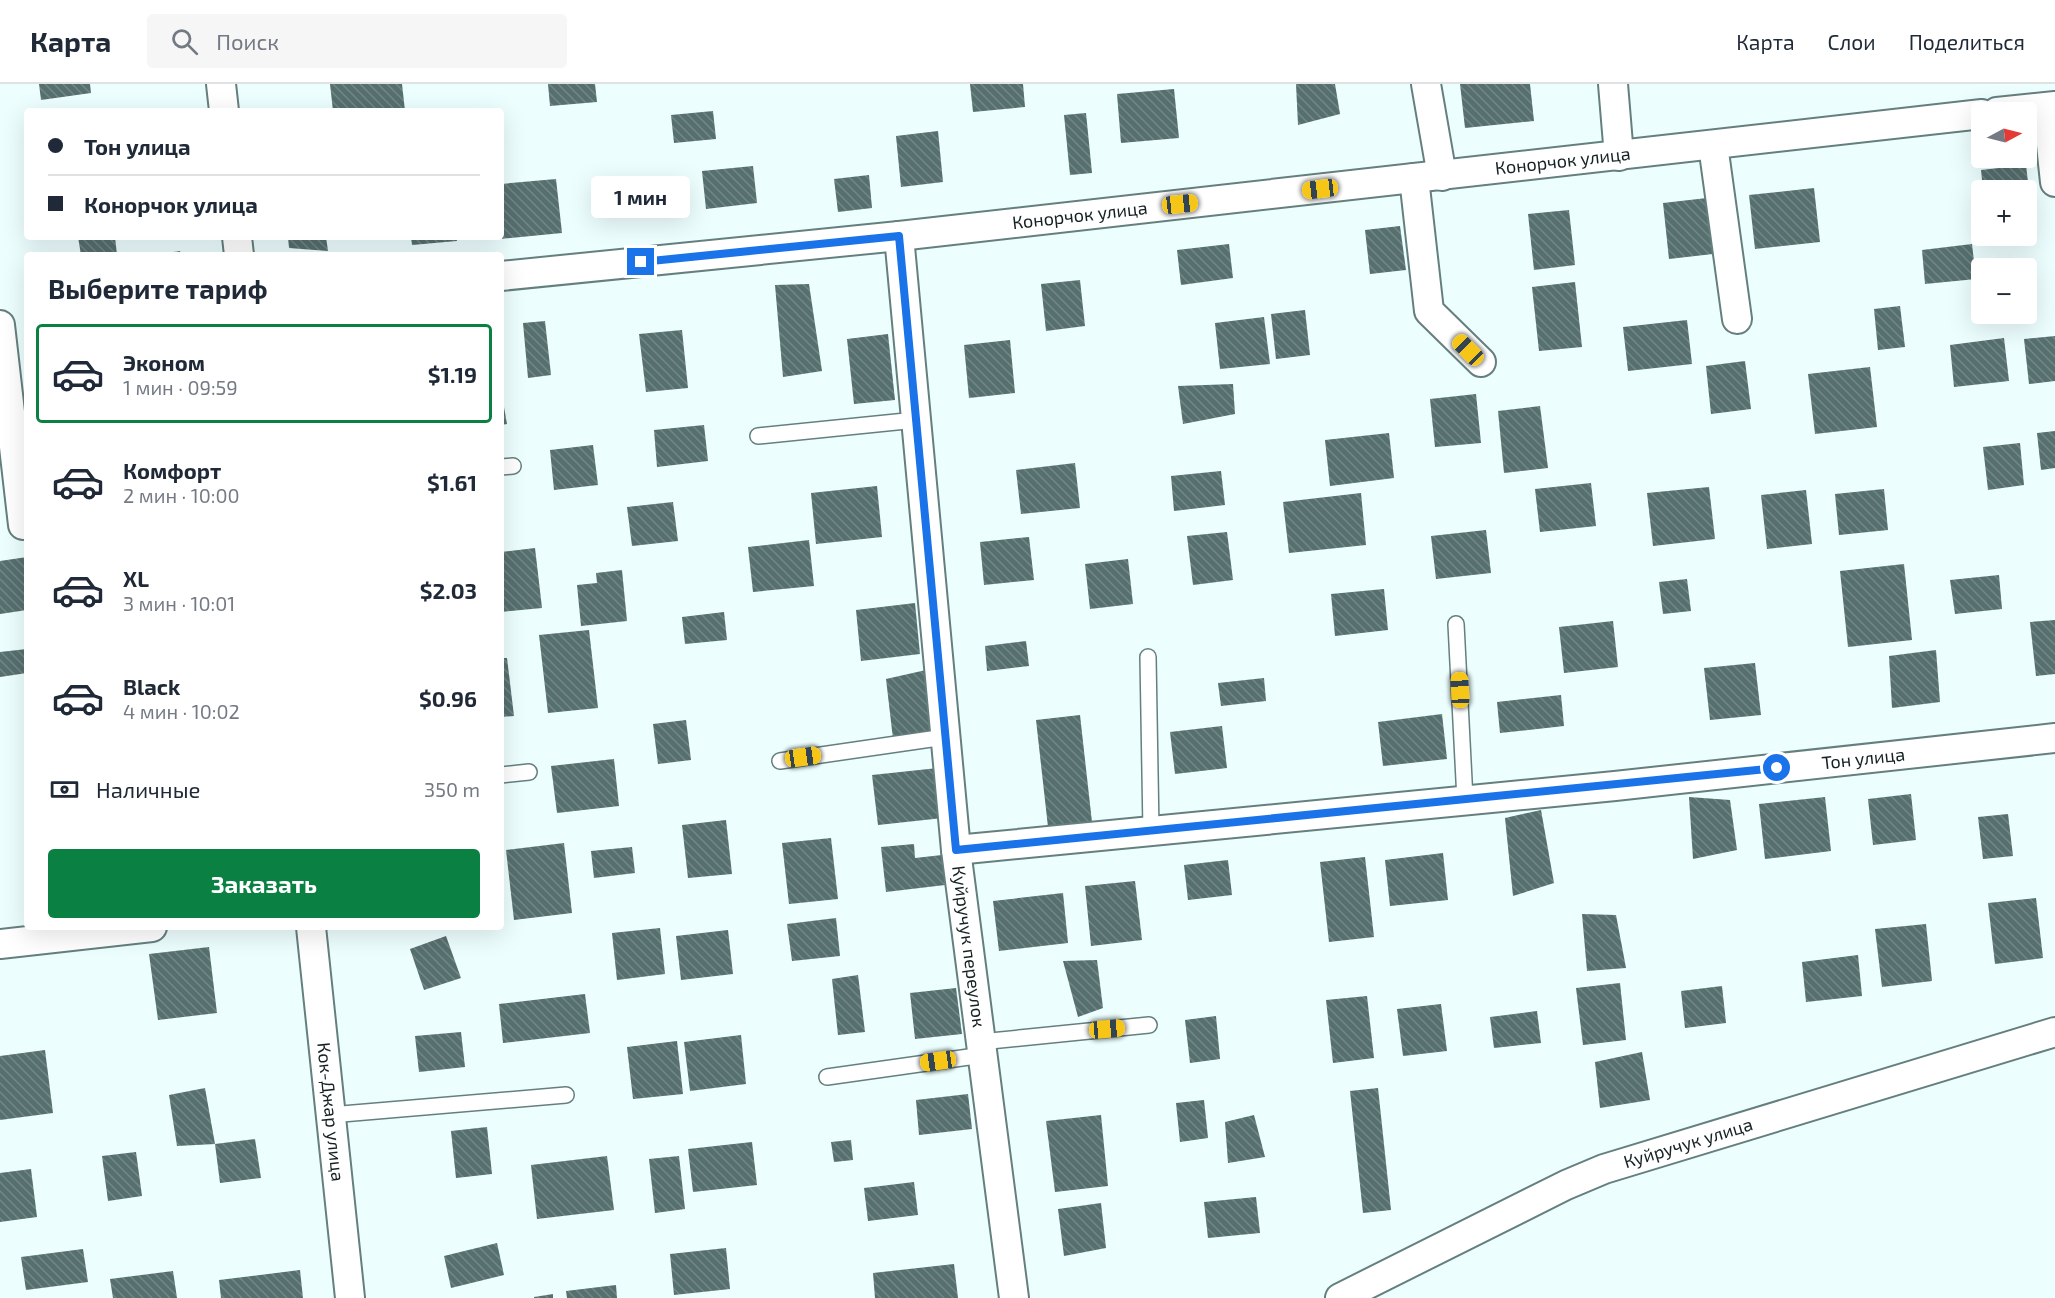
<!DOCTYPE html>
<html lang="ru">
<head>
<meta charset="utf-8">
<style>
  :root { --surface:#fff; --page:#f6f6f7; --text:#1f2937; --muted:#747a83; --line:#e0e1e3; --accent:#0b8043 }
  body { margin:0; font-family:"Exo 2",sans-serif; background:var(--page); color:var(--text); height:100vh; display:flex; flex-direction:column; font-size:22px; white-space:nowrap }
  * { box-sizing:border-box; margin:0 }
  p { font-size:20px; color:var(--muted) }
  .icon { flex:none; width:33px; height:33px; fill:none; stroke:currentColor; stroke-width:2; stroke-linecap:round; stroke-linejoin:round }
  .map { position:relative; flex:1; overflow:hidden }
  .details { position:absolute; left:24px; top:168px; width:480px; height:678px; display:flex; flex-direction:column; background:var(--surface); border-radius:6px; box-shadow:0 6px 24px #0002 }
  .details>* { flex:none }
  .top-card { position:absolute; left:24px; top:24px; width:480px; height:132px; border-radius:6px; box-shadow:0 6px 24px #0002; display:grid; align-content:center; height:132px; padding:0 24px; background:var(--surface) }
  .needle { width:39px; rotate:83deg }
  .buttons { position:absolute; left:1971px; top:18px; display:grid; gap:12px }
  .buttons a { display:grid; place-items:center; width:66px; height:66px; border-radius:6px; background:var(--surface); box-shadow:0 6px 24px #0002; font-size:30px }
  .end { position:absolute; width:27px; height:27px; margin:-14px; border:8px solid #1a73e8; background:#fff; box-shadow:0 0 0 3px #fff }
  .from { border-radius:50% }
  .bubble { position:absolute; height:42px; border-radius:6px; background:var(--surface); box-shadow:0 6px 24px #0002; font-size:20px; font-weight:700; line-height:42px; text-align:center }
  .car { position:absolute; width:18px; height:36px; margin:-18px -9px; border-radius:8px; box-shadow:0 0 4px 2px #0007; background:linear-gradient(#f5c518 24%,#345 0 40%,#f5c518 0 76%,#345 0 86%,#f5c518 0) }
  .top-card b { display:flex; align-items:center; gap:21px; height:57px; font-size:22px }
  .top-card b+b { border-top:2px solid var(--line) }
  .top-card i { width:15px; height:15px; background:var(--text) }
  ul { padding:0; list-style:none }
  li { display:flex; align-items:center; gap:18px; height:99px; margin:0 12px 9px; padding:0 12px; border:3px solid transparent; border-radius:6px }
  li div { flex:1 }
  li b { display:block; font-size:22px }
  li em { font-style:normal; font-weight:700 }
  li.current { border-color:var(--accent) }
  li>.icon { width:54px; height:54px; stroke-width:1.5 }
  h2 { padding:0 24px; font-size:27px; line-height:72px }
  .pay { display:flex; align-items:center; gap:15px; height:66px; padding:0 24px; font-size:22px }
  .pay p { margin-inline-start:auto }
  .button { display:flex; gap:12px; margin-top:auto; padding:12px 24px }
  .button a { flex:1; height:69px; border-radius:6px; background:var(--accent); color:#fff; font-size:24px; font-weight:700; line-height:69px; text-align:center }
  header { display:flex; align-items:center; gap:36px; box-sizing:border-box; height:84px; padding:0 30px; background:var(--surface); border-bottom:2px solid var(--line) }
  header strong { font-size:28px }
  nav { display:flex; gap:33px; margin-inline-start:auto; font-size:21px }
  .search { width:420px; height:54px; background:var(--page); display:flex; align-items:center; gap:15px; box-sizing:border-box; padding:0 21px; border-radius:6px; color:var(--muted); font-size:22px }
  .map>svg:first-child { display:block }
  .building { fill:url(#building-back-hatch) }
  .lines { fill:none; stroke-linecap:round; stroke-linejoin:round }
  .service-casing { stroke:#657f7f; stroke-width:18 }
  .minor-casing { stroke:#657f7f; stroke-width:32 }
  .service { stroke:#fff; stroke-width:15 }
  .minor { stroke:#fff; stroke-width:28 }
  .route { stroke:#1a73e8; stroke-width:8 }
  .labels { text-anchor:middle; stroke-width:4.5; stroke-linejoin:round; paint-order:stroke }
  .street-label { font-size:18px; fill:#162121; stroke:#fff }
</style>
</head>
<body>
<header>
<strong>Карта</strong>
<div class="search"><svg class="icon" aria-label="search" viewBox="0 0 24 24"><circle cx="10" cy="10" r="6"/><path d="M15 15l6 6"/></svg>Поиск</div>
<nav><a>Карта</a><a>Слои</a><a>Поделиться</a></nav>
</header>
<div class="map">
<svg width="2055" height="1214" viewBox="0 0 2055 1214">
  <defs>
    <pattern id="building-back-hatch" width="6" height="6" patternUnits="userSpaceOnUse" patternTransform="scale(1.5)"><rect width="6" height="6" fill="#566f6f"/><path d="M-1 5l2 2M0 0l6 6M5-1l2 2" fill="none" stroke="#748686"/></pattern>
  </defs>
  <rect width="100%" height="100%" fill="#edfefe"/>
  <g class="building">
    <path d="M39,0H90L91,9L41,16Z"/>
    <path d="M330,0H402L405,27H333Z"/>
    <path d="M548,0H595L597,18L550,22Z"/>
    <path d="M970,0H1023L1025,23L973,28Z"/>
    <path d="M1296,0H1335L1340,30L1298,41Z"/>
    <path d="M1460,0H1530L1534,37L1465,44Z"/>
    <path d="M1174,5L1179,54L1121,59L1117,10Z"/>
    <path d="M713,27L716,55L674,59L671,31Z"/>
    <path d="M1086,29L1092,89L1070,91L1064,31Z"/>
    <path d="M938,47L943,98L901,103L896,52Z"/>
    <path d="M2026,81L2032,132L2026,133V106H1983L1981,86Z"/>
    <path d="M753,82L757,119L706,125L702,87Z"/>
    <path d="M869,91L872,124L838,128L834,95Z"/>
    <path d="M556,95L562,149L500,155L501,100Z"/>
    <path d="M1814,104L1820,158L1755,165L1749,111Z"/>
    <path d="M1707,114L1713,170L1669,175L1663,119Z"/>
    <path d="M1569,126L1575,181L1534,186L1528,130Z"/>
    <path d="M1400,142L1406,186L1370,190L1365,146Z"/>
    <path d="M78,153H115L117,171H81Z"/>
    <path d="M288,153H326L328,167L289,164Z"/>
    <path d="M411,153H456L457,157L412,161Z"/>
    <path d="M1229,160L1233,194L1181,201L1177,166Z"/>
    <path d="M1972,160L1976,195L1925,200L1922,166Z"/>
    <path d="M180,167L181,171H161V170Z"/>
    <path d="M1080,196L1085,242L1046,247L1041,200Z"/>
    <path d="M1575,198L1582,263L1539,267L1532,203Z"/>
    <path d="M809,200L822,287L783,293L775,201Z"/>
    <path d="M1900,222L1905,263L1878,266L1874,225Z"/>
    <path d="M1305,226L1310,271L1276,275L1271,230Z"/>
    <path d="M1264,233L1270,280L1220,285L1215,239Z"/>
    <path d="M1687,236L1692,280L1628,287L1623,243Z"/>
    <path d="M545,237L551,291L528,294L523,239Z"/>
    <path d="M682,246L688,304L646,308L639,250Z"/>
    <path d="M888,250L895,316L854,320L847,255Z"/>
    <path d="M2055,252V297L2029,300L2024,255Z"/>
    <path d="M2004,254L2009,297L1954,303L1950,261Z"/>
    <path d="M1010,256L1015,309L969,314L964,261Z"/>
    <path d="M1745,277L1751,325L1711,330L1706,282Z"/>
    <path d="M1870,283L1877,343L1815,350L1808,290Z"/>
    <path d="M1233,300L1235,330L1183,340L1178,302Z"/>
    <path d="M501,306L507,340L501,341Z"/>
    <path d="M1476,310L1481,359L1435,363L1430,315Z"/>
    <path d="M1540,322L1548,384L1504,389L1498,327Z"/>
    <path d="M704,341L708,377L657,383L654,346Z"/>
    <path d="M2055,347V384L2041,386L2037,349Z"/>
    <path d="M1389,349L1394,394L1330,402L1325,356Z"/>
    <path d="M2020,359L2024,401L1988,406L1983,363Z"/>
    <path d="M593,361L598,401L554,406L550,366Z"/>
    <path d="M1075,379L1080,424L1021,430L1016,386Z"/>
    <path d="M1221,387L1225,421L1174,427L1171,392Z"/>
    <path d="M1591,399L1596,442L1540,448L1535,405Z"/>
    <path d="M877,402L882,453L816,460L811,409Z"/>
    <path d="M1709,403L1715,455L1653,462L1647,409Z"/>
    <path d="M1884,405L1888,446L1839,451L1835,410Z"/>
    <path d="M1806,406L1812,460L1767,465L1761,411Z"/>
    <path d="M1361,409L1366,461L1289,469L1283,418Z"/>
    <path d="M673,418L678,457L632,462L627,423Z"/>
    <path d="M1486,446L1491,489L1436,495L1431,452Z"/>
    <path d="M1227,448L1233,496L1193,501L1187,452Z"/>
    <path d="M1029,453L1034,496L984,501L980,458Z"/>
    <path d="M809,456L814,502L753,508L748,463Z"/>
    <path d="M535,464L542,524L501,528V468Z"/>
    <path d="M27,473V526L0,530V477Z"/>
    <path d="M1128,475L1133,520L1090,525L1085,480Z"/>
    <path d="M1904,480L1912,556L1848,563L1840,487Z"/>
    <path d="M622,486L627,537L581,542L577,501L597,499L596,489Z"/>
    <path d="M1999,491L2002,525L1955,530L1950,496Z"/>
    <path d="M1687,495L1691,527L1663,530L1659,498Z"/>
    <path d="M1384,505L1388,546L1335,552L1331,510Z"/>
    <path d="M915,519L920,570L861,577L856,526Z"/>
    <path d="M724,528L727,556L685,560L682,533Z"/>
    <path d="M2055,536V590L2036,592L2030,538Z"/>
    <path d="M1613,537L1618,583L1564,589L1559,543Z"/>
    <path d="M589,546L598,624L548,629L539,551Z"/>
    <path d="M1026,557L1029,582L987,587L985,562Z"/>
    <path d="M27,565V589L0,593V568Z"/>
    <path d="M1936,566L1940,618L1892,624L1889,572Z"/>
    <path d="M501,574H507L514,632L501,633Z"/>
    <path d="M1755,579L1761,631L1710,636L1704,584Z"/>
    <path d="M926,586L933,647L893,655L886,595Z"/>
    <path d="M1264,594L1266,617L1221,622L1218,599Z"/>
    <path d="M1561,611L1564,642L1500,649L1497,618Z"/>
    <path d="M1442,630L1447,675L1383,682L1378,638Z"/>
    <path d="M1080,631L1092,738L1048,743L1036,636Z"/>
    <path d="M686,636L691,676L658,680L653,640Z"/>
    <path d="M1222,642L1227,684L1175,690L1170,648Z"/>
    <path d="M614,675L619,722L557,729L551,682Z"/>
    <path d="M938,684L943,734L878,741L872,691Z"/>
    <path d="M1911,710L1916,756L1873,761L1868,715Z"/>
    <path d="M1689,713L1730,716L1737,766L1693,775Z"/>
    <path d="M1825,713L1831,767L1765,775L1759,720Z"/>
    <path d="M1541,726L1554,799L1513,812L1505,734Z"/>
    <path d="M2008,730L2013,772L1983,775L1978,733Z"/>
    <path d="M726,736L732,790L688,794L682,741Z"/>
    <path d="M831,754L838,815L789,820L782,759Z"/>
    <path d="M564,759L572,829L514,836L506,766Z"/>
    <path d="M914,760L915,774L942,771L945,801L886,808L881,763Z"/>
    <path d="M632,763L635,789L594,794L591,767Z"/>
    <path d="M1443,769L1448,816L1390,822L1385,776Z"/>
    <path d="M1365,773L1374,853L1329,858L1320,778Z"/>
    <path d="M1228,776L1232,811L1188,816L1184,781Z"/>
    <path d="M1135,797L1142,856L1091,862L1085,802Z"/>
    <path d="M1063,809L1068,859L999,867L993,817Z"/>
    <path d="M2036,814L2043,874L1995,880L1988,819Z"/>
    <path d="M1582,830L1616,831L1626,884L1587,887Z"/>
    <path d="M836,834L840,872L792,877L787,840Z"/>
    <path d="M1926,840L1932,897L1882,903L1875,845Z"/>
    <path d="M660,844L665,890L617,896L612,849Z"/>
    <path d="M728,846L733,890L681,896L676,852Z"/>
    <path d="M446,852L461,894L424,906L410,865Z"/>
    <path d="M209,863L217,929L158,936L149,870Z"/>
    <path d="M1858,871L1862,912L1806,918L1802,878Z"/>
    <path d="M1097,876L1103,924L1078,933L1063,877Z"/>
    <path d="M858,891L865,948L838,951L832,895Z"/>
    <path d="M1620,899L1626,956L1583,961L1576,904Z"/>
    <path d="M1722,902L1726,939L1685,944L1681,907Z"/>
    <path d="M956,904L962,950L915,955L910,909Z"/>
    <path d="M585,910L590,949L503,959L499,920Z"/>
    <path d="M1367,912L1374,974L1333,979L1326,916Z"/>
    <path d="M1441,920L1447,967L1403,972L1397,925Z"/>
    <path d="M1537,927L1541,959L1494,964L1490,933Z"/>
    <path d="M1216,932L1220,975L1190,979L1185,936Z"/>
    <path d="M461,948L465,983L419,988L415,952Z"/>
    <path d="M741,951L746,1000L690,1007L684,958Z"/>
    <path d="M677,957L683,1010L633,1015L627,963Z"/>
    <path d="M45,966L53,1029L0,1036V972Z"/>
    <path d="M1642,968L1650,1016L1600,1024L1595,978Z"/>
    <path d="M205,1004L215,1060L255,1055L261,1094L220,1099L215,1060L177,1062L169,1011Z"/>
    <path d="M1378,1004L1391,1126L1363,1129L1350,1007Z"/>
    <path d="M968,1010L972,1045L919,1051L916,1016Z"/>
    <path d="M1204,1016L1208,1054L1180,1058L1176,1019Z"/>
    <path d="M1101,1031L1108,1102L1055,1108L1046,1037Z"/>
    <path d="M1254,1031L1265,1073L1228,1079L1225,1038Z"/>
    <path d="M487,1043L492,1090L456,1094L451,1047Z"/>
    <path d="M851,1056L853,1076L834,1078L831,1058Z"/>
    <path d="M752,1058L757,1101L693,1108L688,1065Z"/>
    <path d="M136,1068L142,1112L108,1117L102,1072Z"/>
    <path d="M607,1072L614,1126L537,1135L531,1081Z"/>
    <path d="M679,1072L685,1125L655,1129L649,1075Z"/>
    <path d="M31,1085L37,1133L0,1138V1089Z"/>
    <path d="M914,1098L918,1131L868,1137L864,1104Z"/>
    <path d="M1256,1113L1260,1149L1208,1154L1204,1118Z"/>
    <path d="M1101,1119L1106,1164L1064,1172L1058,1125Z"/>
    <path d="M497,1159L504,1191L451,1204L444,1172Z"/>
    <path d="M726,1164L730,1205L674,1211L670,1170Z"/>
    <path d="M83,1165L88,1198L26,1206L21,1173Z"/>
    <path d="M954,1180L958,1214H875L873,1189Z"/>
    <path d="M300,1186L303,1214H221L219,1196Z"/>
    <path d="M173,1187L177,1214H113L110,1195Z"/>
    <path d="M616,1201L617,1214H567L566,1207Z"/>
    <path d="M553,1210V1214H534V1213Z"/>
  </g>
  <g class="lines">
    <g class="service-casing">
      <g id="service">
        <path d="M758,352L916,336"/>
        <path d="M501,383L513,382"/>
        <path d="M1456,540L1465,716"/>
        <path d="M1148,573L1151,747"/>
        <path d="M780,677L945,653"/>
        <path d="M501,691L529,688"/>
        <path d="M980,958L1149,941"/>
        <path d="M827,993L983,971"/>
        <path d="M330,1031L566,1011"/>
      </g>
    </g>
    <g class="minor-casing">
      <g id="minor">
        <path d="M221,0L224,27"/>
        <path d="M1426,0L1442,92"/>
        <path d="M1613,0L1619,72"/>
        <path d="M2047,23L2055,98"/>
        <path d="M1997,28L2055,22"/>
        <path d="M1713,61L1737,235"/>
        <path d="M1414,94L1429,227L1481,278"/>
        <path id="s1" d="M899,152L956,766L1014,1214"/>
        <path d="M237,153L239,171"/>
        <path id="s2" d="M501,192L899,152L1982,30"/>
        <path d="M0,241L23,441"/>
        <path id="s3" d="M956,766L1615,702L2055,654"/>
        <path id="s4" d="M311,843L350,1214"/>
        <path d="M0,860L152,843"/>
        <path id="s5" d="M1340,1214L1566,1101L1604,1085L2055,948"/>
      </g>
    </g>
    <use href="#service" class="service"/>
    <use href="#minor" class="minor"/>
  </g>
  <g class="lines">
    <path class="route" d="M641,178L899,152L956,766L1777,684"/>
  </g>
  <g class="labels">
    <g class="street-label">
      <text dy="6" stroke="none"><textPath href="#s2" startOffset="1068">Конорчок улица</textPath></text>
      <text dy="6" stroke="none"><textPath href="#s2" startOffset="582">Конорчок улица</textPath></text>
      <text dy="6" stroke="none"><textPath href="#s3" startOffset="912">Тон улица</textPath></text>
      <text dy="6" stroke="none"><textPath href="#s1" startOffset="714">Куйручук переулок</textPath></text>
      <text dy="6" stroke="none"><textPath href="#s4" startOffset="186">Кок-Джар улица</textPath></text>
      <text dy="6" stroke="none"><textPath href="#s5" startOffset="382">Куйручук улица</textPath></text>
    </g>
  </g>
</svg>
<div class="buttons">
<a><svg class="needle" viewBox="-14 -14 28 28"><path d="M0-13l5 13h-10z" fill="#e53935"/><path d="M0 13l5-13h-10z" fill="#747a83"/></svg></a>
<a>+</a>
<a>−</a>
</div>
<i class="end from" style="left:1777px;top:684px"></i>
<i class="end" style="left:641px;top:178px"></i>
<div class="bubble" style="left:591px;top:92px;width:99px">1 мин</div>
<i class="car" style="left:1320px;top:105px;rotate:263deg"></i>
<i class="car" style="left:1180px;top:120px;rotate:84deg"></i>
<i class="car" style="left:1468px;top:266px;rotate:315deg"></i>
<i class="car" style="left:1460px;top:606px;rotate:357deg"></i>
<i class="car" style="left:803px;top:673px;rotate:82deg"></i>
<i class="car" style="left:1107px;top:945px;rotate:85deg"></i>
<i class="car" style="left:938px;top:977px;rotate:262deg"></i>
<div class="top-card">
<b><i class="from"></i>Тон улица</b>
<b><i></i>Конорчок улица</b>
</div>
<section class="details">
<h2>Выберите тариф</h2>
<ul>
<li class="current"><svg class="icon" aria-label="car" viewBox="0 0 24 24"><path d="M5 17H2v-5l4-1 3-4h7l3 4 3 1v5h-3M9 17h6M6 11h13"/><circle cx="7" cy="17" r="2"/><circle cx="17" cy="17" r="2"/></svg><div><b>Эконом</b><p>1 мин · 09:59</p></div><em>$1.19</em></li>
<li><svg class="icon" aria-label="car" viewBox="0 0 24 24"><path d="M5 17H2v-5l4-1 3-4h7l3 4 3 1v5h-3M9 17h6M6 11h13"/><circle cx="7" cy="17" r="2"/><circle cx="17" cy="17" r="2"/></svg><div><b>Комфорт</b><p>2 мин · 10:00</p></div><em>$1.61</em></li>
<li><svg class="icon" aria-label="car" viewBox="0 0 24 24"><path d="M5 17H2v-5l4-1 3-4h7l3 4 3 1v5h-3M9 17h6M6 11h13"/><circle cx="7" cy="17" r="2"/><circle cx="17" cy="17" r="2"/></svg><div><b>XL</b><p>3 мин · 10:01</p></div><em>$2.03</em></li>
<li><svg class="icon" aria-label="car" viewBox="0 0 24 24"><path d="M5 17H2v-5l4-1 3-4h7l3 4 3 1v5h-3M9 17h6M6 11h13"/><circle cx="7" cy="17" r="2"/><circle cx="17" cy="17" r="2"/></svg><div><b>Black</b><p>4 мин · 10:02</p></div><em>$0.96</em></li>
</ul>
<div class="pay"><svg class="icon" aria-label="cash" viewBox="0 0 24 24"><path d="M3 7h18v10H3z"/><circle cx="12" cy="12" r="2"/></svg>Наличные<p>350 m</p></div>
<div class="button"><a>Заказать</a></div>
</section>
</div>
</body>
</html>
